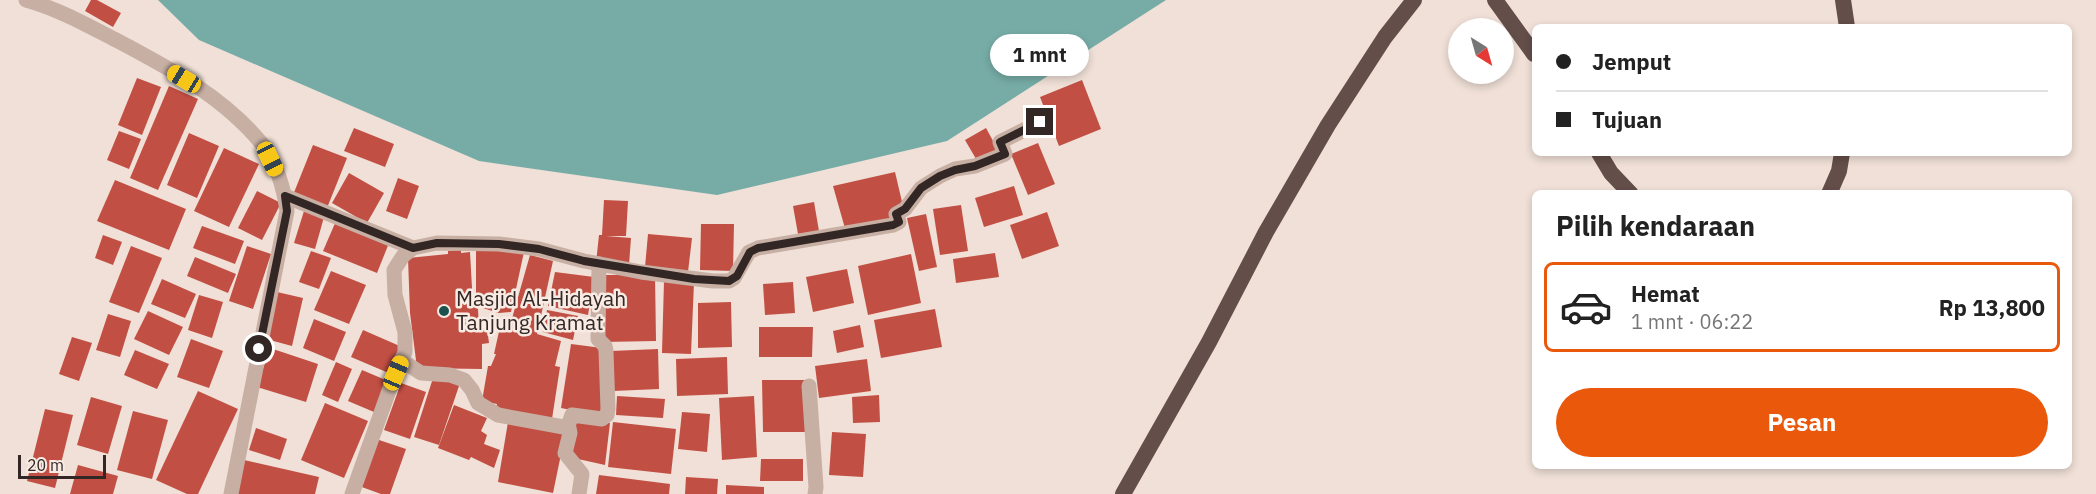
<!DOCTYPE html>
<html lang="id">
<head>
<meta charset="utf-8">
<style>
  :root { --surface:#fff; --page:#f2f2f2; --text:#222; --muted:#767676; --line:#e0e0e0; --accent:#ea580c }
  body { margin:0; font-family:"IBM Plex Sans",sans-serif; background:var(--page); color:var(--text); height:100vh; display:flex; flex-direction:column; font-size:22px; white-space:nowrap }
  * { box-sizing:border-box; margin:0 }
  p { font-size:20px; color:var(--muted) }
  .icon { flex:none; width:33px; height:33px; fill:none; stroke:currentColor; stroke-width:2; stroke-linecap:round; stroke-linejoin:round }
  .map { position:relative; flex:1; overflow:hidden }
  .drawer { position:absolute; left:1532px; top:190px; width:540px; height:279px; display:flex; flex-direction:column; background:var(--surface); border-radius:9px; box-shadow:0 3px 9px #0003 }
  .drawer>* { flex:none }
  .banner { position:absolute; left:1532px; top:24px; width:540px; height:132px; border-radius:9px; box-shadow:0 3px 9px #0003; display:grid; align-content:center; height:132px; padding:0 24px; background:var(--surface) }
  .needle { width:39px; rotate:143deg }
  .tools { position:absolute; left:1448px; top:18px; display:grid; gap:12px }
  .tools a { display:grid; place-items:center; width:66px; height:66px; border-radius:50%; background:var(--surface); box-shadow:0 3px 9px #0003; font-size:30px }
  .scale { position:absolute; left:18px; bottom:15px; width:88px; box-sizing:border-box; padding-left:6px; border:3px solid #322725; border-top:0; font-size:16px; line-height:21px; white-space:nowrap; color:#322725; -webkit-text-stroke:4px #f8ebe3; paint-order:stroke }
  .end { position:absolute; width:27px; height:27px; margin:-14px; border:8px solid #322725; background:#fff; box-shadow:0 0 0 3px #fff }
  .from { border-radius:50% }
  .bubble { position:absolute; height:42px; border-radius:21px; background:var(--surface); box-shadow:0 3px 9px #0003; font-size:20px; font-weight:800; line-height:42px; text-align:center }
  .car { position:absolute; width:18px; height:36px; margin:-18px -9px; border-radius:8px; box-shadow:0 0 4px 2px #0007; background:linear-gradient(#f5c518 24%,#345 0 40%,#f5c518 0 76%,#345 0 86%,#f5c518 0) }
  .banner b { display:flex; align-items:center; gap:21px; height:57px; font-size:22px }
  .banner b+b { border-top:2px solid var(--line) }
  .banner i { width:15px; height:15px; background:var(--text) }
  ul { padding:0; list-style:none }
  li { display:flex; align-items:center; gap:18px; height:90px; margin:0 12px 9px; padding:0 12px; border:3px solid transparent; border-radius:9px }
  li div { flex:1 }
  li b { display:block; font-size:22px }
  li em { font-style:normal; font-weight:800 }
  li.active { border-color:var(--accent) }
  li>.icon { width:54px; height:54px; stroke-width:1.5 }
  h2 { padding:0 24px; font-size:27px; line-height:72px }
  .cta { display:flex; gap:12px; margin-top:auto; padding:12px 24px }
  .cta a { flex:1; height:69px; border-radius:36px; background:var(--accent); color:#fff; font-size:24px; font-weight:800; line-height:69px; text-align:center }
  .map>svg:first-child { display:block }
  .water { fill:#77aca6 }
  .building { fill:#c24f43 }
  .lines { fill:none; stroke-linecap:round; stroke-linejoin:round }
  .pedestrian { stroke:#c7afa4; stroke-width:15 }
  .minor { stroke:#c7afa4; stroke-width:15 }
  .trunk { stroke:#644e49; stroke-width:16 }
  .route { stroke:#322725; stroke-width:8 }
  .poi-dot { fill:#1c524e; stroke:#f8ebe3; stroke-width:2 }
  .labels { text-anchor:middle; stroke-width:5; stroke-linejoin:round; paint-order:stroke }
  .poi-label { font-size:21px; fill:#322725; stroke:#f8ebe3; text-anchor:start }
</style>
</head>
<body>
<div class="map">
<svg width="2096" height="494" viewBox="0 0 2096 494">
  <rect width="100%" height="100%" fill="#f0e0d7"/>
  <path class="water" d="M158,0H1166L947,141L717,195L479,161L199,40Z"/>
  <g class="building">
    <path d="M91,0H97L121,13L113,27L85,11Z"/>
    <path d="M137,78L161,87L142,135L118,125Z"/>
    <path d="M1082,80L1101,129L1059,146L1040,97Z"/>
    <path d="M169,86L198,99L158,190L130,178Z"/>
    <path d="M354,128L394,144L385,167L344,151Z"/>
    <path d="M986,128L999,152L979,164L965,140Z"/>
    <path d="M119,131L141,139L129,169L107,160Z"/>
    <path d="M189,133L219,146L197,198L167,185Z"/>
    <path d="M1038,143L1055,184L1028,195L1011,154Z"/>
    <path d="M313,145L347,158L327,208L293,195Z"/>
    <path d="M224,148L259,164L229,227L194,211Z"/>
    <path d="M895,172L903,206L891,209L893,221L846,232L833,186Z"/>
    <path d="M349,173L384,193L367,223L332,203Z"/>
    <path d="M398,178L419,186L407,219L386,211Z"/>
    <path d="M115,180L186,209L169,250L97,221Z"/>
    <path d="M1014,186L1023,215L984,227L975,198Z"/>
    <path d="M257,191L281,203L262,240L238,228Z"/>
    <path d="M604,200L628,201L626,236H606L631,238L629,265L596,263L599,235H602Z"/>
    <path d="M814,202L819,231L798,234L793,206Z"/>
    <path d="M961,205L968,251L940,255L933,209Z"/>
    <path d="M304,211L324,217L315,249L294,243Z"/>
    <path d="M1047,212L1059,246L1022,259L1010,225Z"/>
    <path d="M926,214L937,267L919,271L907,218Z"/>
    <path d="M336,221L389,243L377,273L323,251Z"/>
    <path d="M701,224H734L733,271L700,270Z"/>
    <path d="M202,226L244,241L235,264L193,248Z"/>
    <path d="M648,234L692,238L688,272L645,267Z"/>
    <path d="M103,235L122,242L113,265L95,258Z"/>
    <path d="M131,246L162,258L139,313L109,302Z"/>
    <path d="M247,246L271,254L253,309L229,301Z"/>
    <path d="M476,248L524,252L511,312L499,313L476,306Z"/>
    <path d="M461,250V253L470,252L473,306L478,309L479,329L487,328L489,343L482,344V369L417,368L410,313L408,258L448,254V251Z"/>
    <path d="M311,251L331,258L319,289L299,282Z"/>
    <path d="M995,253L999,277L956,283L953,259Z"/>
    <path d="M911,254L921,303L868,315L858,266Z"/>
    <path d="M530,255L553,261L537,334L561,341L555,366L560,367L552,419L496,408L497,404L482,401L488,366H491L496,354H494L500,327L509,329Z"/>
    <path d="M195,257L236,274L228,293L187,276Z"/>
    <path d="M847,269L854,303L813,312L806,277Z"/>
    <path d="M331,271L366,285L349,324L314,310Z"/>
    <path d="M555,272L594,277L588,315L548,306Z"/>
    <path d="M601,275H655L656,341L602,342Z"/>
    <path d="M162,279L196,294L185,318L151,304Z"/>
    <path d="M664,281L694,282L691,354L662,353Z"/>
    <path d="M793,282L795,313L765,315L763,284Z"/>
    <path d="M277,292L303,298L292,346L266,339Z"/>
    <path d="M199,295L223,302L212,338L188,330Z"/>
    <path d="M731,302L732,347L698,348V303Z"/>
    <path d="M935,309L942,347L881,358L874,320Z"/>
    <path d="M547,310L578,316L573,340L543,332Z"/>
    <path d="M148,311L183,327L169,355L134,339Z"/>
    <path d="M108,314L131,321L120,357L96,350Z"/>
    <path d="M314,319L346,332L334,361L303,348Z"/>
    <path d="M860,325L864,347L837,353L833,331Z"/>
    <path d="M759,327H813L812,357H759Z"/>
    <path d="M363,330L402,347L391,374L351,357Z"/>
    <path d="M72,337L92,343L79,381L59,374Z"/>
    <path d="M191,339L223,351L209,388L177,377Z"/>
    <path d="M571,344L602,348V416L561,408Z"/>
    <path d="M270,348L318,364L306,402L257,387Z"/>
    <path d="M658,349L659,389L613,391L611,351Z"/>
    <path d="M135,350L169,364L157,389L124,375Z"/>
    <path d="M727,357L728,394L677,396L676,359Z"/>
    <path d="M867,359L871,391L819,398L815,366Z"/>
    <path d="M336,362L352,369L338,402L322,395Z"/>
    <path d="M362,370L388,381L374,412L348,401Z"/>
    <path d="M434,375L460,383L439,445L414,437Z"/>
    <path d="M762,380H805V432H763Z"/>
    <path d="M401,383L426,392L410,439L384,430Z"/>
    <path d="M198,391L238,409L198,494H187L156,480Z"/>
    <path d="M879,395L880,422L853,423L852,397Z"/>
    <path d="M617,396L665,399L663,418L616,415Z"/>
    <path d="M754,396L757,457L722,460L719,398Z"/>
    <path d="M91,397L122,406L108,454L77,445Z"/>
    <path d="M325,403L368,421L344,478L301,460Z"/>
    <path d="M454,405L487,418L481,431L487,435L484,444L500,450L494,468L471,457L469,460L438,448Z"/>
    <path d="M45,409L73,415L55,488L27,481Z"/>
    <path d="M133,411L168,420L152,479L117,470Z"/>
    <path d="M682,412L710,414L707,452L678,449Z"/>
    <path d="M573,417L610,423L605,465L569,457Z"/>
    <path d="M508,422L566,430L553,493L498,482Z"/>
    <path d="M613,422L676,429L671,474L608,467Z"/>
    <path d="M256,428L287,439L280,460L249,450Z"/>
    <path d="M832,432L866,434L863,477L829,475Z"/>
    <path d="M376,439L406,449L390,494H381L359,486Z"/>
    <path d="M761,459H803V481H760Z"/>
    <path d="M244,460L319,477L315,494H236Z"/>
    <path d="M78,465L118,476L113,494H70Z"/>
    <path d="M599,475L670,484L669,494H596Z"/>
    <path d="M686,477L718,479L717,494H685Z"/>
    <path d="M726,485L764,487V494H726Z"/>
  </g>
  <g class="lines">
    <g class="pedestrian">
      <path d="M401,360L421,373L450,375L464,380L472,390L478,403L498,415L569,428L570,433L565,453L582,474L579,494"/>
      <path d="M567,428L572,415L602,419L607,415L608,409L606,351L605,346L598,339L599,264"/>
    </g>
    <g class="minor">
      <path d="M26,0C58,9 85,24 114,39C167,67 223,96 262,144C276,161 284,189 287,211L231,494"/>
      <path d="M285,196L413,248"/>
      <path d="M809,386L816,487L815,494"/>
      <path d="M352,494L391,385L405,352V332L395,295L394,270L403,256L413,248L437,243L499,244L539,249L584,261L641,272L713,281H729L734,278L749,252L758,248L893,225L899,222L896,214L905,209L921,188L940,176L955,169L975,166L1005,154L1000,142L1040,122"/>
    </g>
    <g class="trunk">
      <path d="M1495,0L1534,54"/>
      <path d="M1843,0L1847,27"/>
      <path d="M1599,153L1611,173L1631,194"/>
      <path d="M1829,194L1839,171L1842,153"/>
      <path d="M1123,494L1209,342L1266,232L1328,125L1385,37L1414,0"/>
    </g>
  </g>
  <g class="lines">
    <path class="route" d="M259,349L287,211L285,196L413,248L437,243L499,244L539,249L584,261L694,279L729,281L737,276L750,252L758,248L893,225L899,222L896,214L905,209L921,188L940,176L955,170L975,166L1005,154L1000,142L1040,122"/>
  </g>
  <circle class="poi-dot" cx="444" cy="311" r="6"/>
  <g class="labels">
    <g class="poi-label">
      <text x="456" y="306">Masjid Al-Hidayah<tspan x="456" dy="24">Tanjung Kramat</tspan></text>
    </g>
  </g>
</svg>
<div class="tools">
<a><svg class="needle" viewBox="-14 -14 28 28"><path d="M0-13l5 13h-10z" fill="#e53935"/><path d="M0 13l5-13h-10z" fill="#767676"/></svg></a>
</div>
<div class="scale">20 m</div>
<i class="end from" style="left:259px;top:349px"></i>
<i class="end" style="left:1040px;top:122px"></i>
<div class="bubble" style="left:990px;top:34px;width:99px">1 mnt</div>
<i class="car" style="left:184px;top:79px;rotate:301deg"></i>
<i class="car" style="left:270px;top:159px;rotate:154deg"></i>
<i class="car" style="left:396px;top:373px;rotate:23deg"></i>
<div class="banner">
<b><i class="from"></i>Jemput</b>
<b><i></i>Tujuan</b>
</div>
<section class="drawer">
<h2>Pilih kendaraan</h2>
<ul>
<li class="active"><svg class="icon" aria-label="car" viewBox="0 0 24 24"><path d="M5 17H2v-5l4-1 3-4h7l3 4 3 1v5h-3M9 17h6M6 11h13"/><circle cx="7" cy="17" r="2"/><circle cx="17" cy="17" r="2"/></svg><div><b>Hemat</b><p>1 mnt · 06:22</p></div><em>Rp 13,800</em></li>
</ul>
<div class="cta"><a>Pesan</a></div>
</section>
</div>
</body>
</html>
